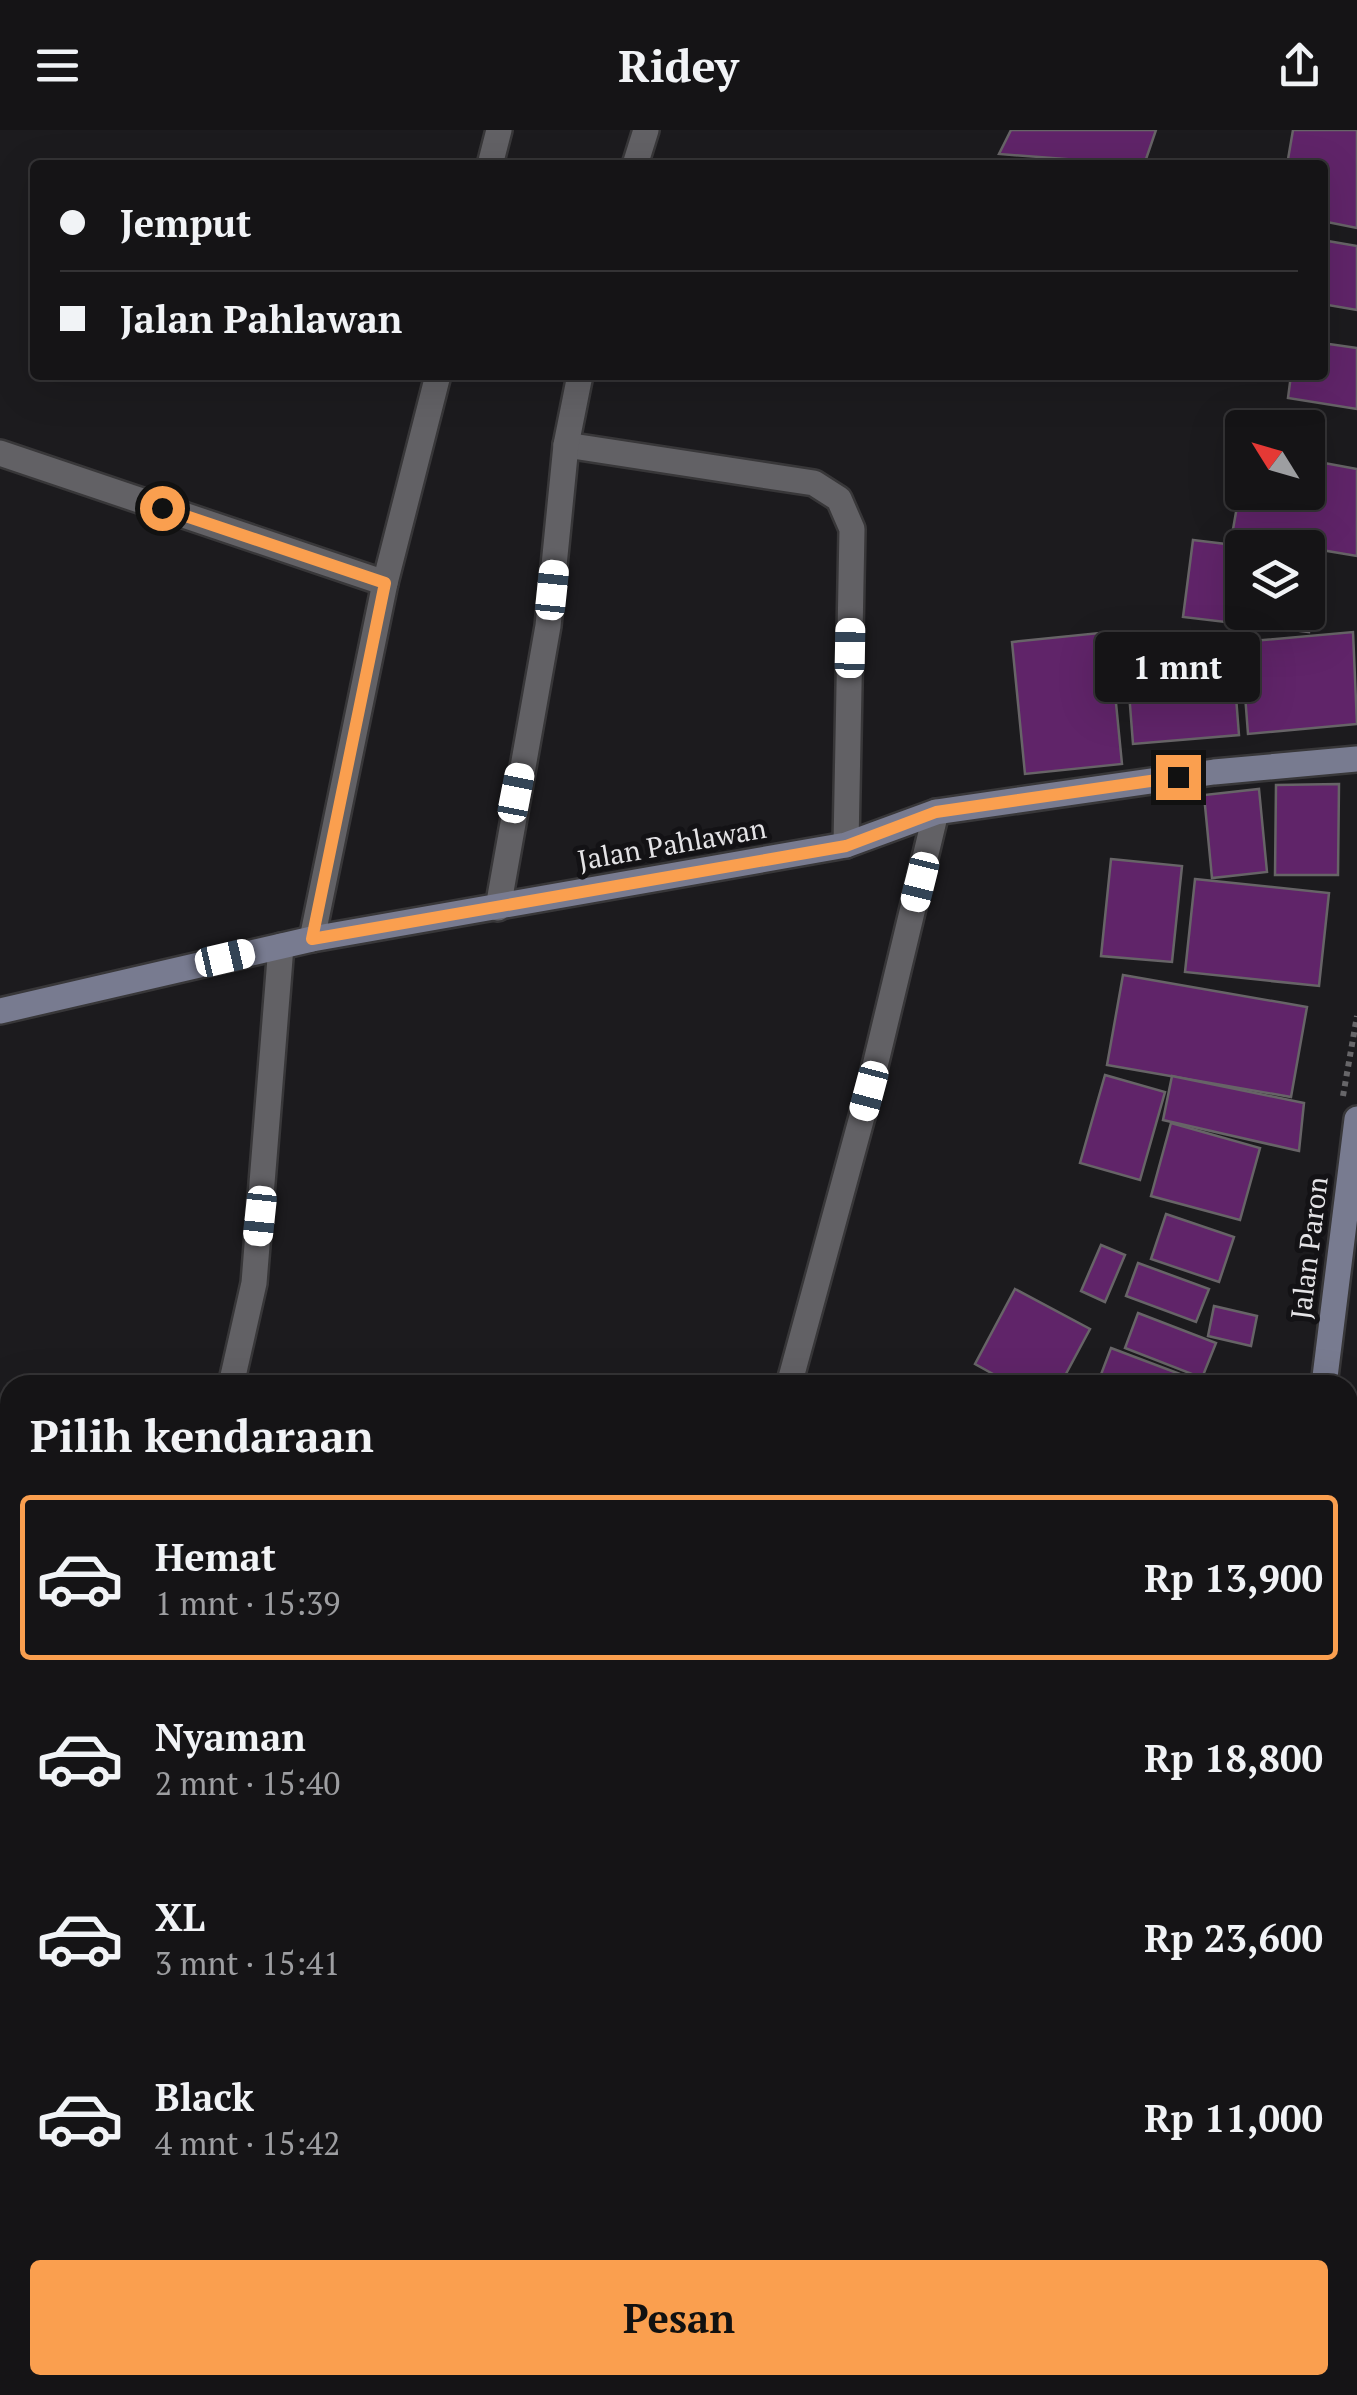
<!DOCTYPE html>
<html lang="id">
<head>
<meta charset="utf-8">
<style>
  :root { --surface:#151416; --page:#222123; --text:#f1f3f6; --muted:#9d9ea1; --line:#343335; --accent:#fa9f4f }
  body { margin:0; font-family:"PT Serif",serif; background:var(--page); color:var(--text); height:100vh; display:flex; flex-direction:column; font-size:38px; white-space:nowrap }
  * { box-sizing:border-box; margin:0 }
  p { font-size:32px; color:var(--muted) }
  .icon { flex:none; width:55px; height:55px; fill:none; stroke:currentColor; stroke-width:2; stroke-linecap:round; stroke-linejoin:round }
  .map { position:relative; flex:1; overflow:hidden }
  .side { position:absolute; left:0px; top:1245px; width:1358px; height:1020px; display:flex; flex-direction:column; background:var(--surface); border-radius:30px 30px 0 0; box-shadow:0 10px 40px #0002,0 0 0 2px var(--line) }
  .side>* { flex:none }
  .hud { position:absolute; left:30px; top:30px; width:1298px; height:220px; border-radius:10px; box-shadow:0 10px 40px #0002,0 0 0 2px var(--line); display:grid; align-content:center; height:220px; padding:0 30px; background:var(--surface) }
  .needle { width:65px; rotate:307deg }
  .controls { position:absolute; left:1225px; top:280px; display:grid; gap:20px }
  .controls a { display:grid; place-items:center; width:100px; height:100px; border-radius:10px; background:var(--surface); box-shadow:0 10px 40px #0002,0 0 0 2px var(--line); font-size:50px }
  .end { position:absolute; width:45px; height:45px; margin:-22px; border:12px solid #fa9f4f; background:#111; box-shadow:0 0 0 5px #111 }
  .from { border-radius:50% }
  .bubble { position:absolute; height:70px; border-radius:10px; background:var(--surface); box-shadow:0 10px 40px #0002,0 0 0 2px var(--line); font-size:32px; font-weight:700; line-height:70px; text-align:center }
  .car { position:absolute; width:30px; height:60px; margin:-30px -15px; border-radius:12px; box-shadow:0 0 8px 2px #0007; background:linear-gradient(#fff 24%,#345 0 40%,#fff 0 76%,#345 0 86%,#fff 0) }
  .hud b { display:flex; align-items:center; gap:35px; height:95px; font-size:38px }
  .hud b+b { border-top:2px solid var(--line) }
  .hud i { width:25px; height:25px; background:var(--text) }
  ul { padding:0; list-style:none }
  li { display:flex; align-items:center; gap:30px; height:165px; margin:0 20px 15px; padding:0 10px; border:5px solid transparent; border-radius:10px }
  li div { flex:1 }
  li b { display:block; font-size:38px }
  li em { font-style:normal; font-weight:700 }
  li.active { border-color:var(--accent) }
  li>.icon { width:90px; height:90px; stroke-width:1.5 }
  h2 { padding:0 30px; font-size:45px; line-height:120px }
  .cta { display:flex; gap:20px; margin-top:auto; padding:20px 30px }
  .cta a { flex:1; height:115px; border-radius:10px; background:var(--accent); color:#111; font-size:40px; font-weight:700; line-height:115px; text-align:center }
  header { display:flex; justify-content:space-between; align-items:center; height:130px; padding:0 30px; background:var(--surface); font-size:45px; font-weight:700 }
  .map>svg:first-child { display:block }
  .building { fill:#602469; stroke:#676467; stroke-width:2.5 }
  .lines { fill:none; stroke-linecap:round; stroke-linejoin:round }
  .lane-casing { stroke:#383739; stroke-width:22 }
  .street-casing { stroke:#383739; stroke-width:30 }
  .secondary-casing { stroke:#383739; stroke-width:30 }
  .path { stroke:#676669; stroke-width:6; stroke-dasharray:5 5; stroke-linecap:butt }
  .lane { stroke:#626165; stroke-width:18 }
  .street { stroke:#626165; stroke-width:25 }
  .secondary { stroke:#787b90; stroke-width:25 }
  .rail { stroke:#7b7a7d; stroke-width:8; stroke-dasharray:15 8; stroke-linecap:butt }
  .route { stroke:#fa9f4f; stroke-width:12 }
  .labels { text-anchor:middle; stroke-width:10; stroke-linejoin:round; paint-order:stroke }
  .street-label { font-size:28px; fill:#e4e3e6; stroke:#131215 }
</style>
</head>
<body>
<header><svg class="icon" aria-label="menu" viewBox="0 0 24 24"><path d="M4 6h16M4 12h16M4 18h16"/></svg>Ridey<svg class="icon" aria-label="share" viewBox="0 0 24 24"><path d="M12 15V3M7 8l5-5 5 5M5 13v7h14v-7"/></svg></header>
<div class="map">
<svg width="1357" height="2265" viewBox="0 0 1357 2265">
  <rect width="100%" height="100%" fill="#1c1b1e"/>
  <g class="building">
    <path d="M1011,0H1156L1144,35L999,24Z"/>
    <path d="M1293,0H1357V98L1322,91V35H1287Z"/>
    <path d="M1322,110L1357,116V180L1322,174Z"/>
    <path d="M1322,213L1357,218V279L1288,268L1291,245H1322Z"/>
    <path d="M1308,330L1357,339V426L1232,405L1242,348V362H1308Z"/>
    <path d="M1193,410L1259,418H1242V482H1308V423L1319,424L1309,502L1183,487Z"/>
    <path d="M1109,502L1122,634L1025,644L1012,512Z"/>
    <path d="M1353,502L1357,594L1248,604L1241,512Z"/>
    <path d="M1231,503L1239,605L1133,614L1125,511Z"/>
    <path d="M1339,654L1338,745H1275L1276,655Z"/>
    <path d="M1259,659L1267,742L1212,748L1204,665Z"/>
    <path d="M1111,729L1182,736L1172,832L1101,826Z"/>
    <path d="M1195,749L1329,763L1319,856L1185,842Z"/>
    <path d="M1123,845L1307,877L1291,967L1107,935Z"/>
    <path d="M1105,945L1165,962L1140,1050L1080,1033Z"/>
    <path d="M1172,946L1304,973L1299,1021L1163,990Z"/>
    <path d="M1171,993L1260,1018L1240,1090L1151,1066Z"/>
    <path d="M1166,1084L1234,1107L1219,1152L1151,1129Z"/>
    <path d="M1101,1115L1125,1125L1105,1172L1081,1161Z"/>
    <path d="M1138,1133L1209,1159L1196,1192L1126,1166Z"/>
    <path d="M1015,1159L1090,1199L1060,1255H1013L975,1234Z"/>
    <path d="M1214,1176L1257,1186L1251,1216L1208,1206Z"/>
    <path d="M1138,1183L1216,1213L1202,1248L1125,1218Z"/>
    <path d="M1111,1218L1209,1255H1097Z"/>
    <rect x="1348" y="1504" width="9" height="86"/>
    <path d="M1357,1694V1732L1348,1714V1699Z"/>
    <path d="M797,2255H825L832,2265H783Z"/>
    <path d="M873,2255H916L923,2265H865L863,2262Z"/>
  </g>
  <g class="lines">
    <g class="lane-casing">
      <path id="lane" d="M1348,1815L1357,1809"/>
    </g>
    <g class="street-casing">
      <g id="street">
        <path d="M490,35L499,0"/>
        <path d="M635,35L646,0"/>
        <path d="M566,315L814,353L839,369L852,399L846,715"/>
        <path d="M0,323L385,453"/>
        <path d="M498,778L548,496L566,315L580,245"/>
        <path d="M312,809L385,453L438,245"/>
        <path d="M231,1255L254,1153L281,816"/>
        <path d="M789,1255L869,961L936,682"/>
        <path d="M1348,1610L1357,1609"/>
        <path d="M0,2051L10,2021"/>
        <path d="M396,2265L397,2255"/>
        <path d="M594,2265L609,2255"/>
      </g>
    </g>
    <g class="secondary-casing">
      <g id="secondary">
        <path d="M0,881L312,809L846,715L936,682L1214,642L1357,629"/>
        <path d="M1324,1255L1357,989"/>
        <path d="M1348,2238L1357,2231"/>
        <path d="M697,2255L698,2265"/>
        <path d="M1311,2265L1325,2255"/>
      </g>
    </g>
    <path class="path" d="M1343,966L1357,886"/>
    <use href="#lane" class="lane"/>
    <use href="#street" class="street"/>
    <use href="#secondary" class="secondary"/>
    <g class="rail">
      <path d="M1348,2034L1357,2027"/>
      <path d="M1348,2067L1357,2060"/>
      <path d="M1036,2265L1050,2255"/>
      <path d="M1077,2265L1091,2255"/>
    </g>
  </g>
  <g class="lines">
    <path class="route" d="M162,378L385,453L312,809L846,716L936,682L1178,647"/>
  </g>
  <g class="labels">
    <g class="street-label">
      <text transform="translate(672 714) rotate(-10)" y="10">Jalan Pahlawan</text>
      <text transform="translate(1309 1118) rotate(-83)" y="10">Jalan Paron</text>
    </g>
  </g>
</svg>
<div class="controls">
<a><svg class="needle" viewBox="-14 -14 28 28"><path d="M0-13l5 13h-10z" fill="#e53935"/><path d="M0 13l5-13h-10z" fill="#9d9ea1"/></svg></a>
<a><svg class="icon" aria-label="layers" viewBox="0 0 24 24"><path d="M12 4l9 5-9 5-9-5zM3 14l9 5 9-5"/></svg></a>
</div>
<i class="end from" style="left:162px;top:378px"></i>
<i class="end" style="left:1178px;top:647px"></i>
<div class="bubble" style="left:1095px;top:502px;width:165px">1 mnt</div>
<i class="car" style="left:552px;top:460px;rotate:6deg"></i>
<i class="car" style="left:850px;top:518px;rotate:1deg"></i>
<i class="car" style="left:516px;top:663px;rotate:11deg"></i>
<i class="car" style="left:920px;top:752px;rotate:194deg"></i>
<i class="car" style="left:225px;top:828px;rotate:77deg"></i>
<i class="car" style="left:869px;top:961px;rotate:195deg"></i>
<i class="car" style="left:260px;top:1086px;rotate:186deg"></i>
<div class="hud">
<b><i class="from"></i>Jemput</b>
<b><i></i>Jalan Pahlawan</b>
</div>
<section class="side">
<h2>Pilih kendaraan</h2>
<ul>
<li class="active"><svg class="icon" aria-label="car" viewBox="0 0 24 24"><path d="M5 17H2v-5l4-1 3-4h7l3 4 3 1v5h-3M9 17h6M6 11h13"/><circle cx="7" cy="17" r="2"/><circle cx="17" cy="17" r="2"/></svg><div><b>Hemat</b><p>1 mnt · 15:39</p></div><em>Rp 13,900</em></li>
<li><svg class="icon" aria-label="car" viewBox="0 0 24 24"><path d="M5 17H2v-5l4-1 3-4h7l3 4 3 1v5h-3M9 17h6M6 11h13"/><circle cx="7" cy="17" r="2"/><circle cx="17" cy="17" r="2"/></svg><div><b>Nyaman</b><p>2 mnt · 15:40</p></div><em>Rp 18,800</em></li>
<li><svg class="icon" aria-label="car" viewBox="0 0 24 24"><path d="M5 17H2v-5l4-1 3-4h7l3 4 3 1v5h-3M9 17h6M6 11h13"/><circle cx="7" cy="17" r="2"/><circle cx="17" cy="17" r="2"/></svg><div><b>XL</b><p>3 mnt · 15:41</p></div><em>Rp 23,600</em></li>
<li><svg class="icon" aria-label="car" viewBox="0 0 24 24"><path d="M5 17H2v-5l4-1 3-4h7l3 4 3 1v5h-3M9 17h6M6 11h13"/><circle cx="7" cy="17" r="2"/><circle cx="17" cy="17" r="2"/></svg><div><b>Black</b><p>4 mnt · 15:42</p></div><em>Rp 11,000</em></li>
</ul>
<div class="cta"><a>Pesan</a></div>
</section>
</div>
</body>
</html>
